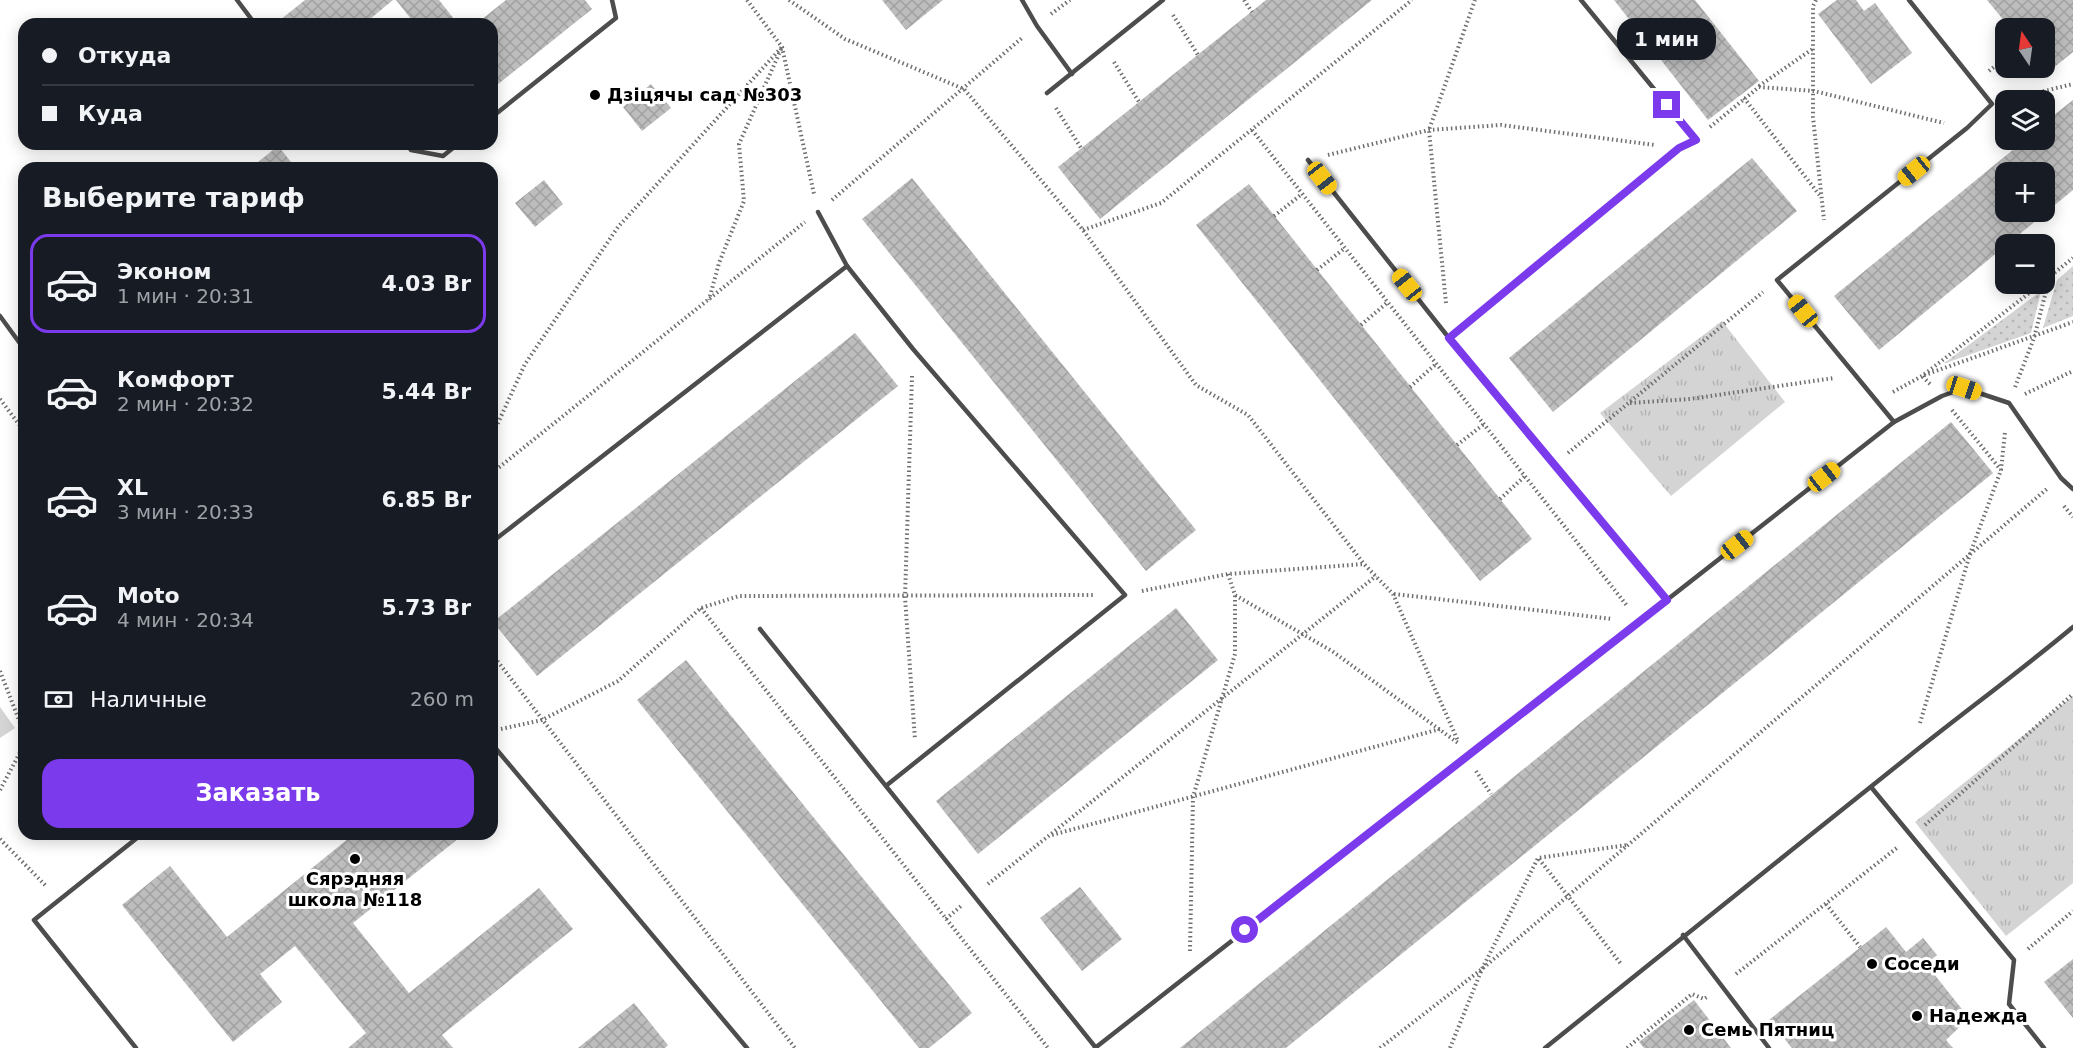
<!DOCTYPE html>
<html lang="ru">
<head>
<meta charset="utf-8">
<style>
  :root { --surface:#171b24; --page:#20242c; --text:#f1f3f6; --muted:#9ea1a6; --line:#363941; --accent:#7c3aed }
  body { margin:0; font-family:"DejaVu Sans",sans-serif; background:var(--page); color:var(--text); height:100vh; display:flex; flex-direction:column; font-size:22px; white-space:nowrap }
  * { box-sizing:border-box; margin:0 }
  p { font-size:20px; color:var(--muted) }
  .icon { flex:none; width:33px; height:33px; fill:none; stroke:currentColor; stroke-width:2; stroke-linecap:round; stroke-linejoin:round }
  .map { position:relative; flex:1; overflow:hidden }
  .details { position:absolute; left:18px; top:162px; width:480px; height:678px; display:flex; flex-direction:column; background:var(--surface); border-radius:18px; box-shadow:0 3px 15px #0003 }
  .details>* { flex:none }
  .banner { position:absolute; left:18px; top:18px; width:480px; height:132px; border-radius:18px; box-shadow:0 3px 15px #0003; display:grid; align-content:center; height:132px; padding:0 24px; background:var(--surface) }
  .needle { width:39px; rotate:347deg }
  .fabs { position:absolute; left:1995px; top:18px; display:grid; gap:12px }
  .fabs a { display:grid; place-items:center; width:60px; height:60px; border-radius:12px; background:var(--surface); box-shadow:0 3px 15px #0003; font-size:30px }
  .end { position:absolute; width:27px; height:27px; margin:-14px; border:8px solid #7c3aed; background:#fff; box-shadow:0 0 0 3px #fff }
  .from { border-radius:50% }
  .bubble { position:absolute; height:42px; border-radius:18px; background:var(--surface); box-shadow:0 3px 15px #0003; font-size:20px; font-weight:700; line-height:42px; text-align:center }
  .car { position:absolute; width:18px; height:36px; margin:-18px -9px; border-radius:8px; box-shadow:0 0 4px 2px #0007; background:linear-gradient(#f5c518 24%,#345 0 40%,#f5c518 0 76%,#345 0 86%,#f5c518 0) }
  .banner b { display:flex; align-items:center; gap:21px; height:57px; font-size:22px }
  .banner b+b { border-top:2px solid var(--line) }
  .banner i { width:15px; height:15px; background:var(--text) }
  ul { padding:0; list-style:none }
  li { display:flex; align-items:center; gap:18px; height:99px; margin:0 12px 9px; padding:0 12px; border:3px solid transparent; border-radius:18px }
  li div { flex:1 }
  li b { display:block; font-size:22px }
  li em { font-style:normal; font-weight:700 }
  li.active { border-color:var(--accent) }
  li>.icon { width:54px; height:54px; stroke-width:1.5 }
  h2 { padding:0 24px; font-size:27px; line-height:72px }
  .pay { display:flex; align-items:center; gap:15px; height:66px; padding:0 24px; font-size:22px }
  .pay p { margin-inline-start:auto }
  .action { display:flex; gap:12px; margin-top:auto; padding:12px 24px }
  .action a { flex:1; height:69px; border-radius:18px; background:var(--accent); color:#fff; font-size:24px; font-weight:700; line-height:69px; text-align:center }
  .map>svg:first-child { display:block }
  .grass { fill:url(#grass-dots) }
  .park { fill:url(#park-tufts) }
  .pitch { fill:#d4d4d4 }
  .building { fill:url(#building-cross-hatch); fill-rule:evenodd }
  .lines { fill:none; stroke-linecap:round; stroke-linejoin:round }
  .path { stroke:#6f6f6f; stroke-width:4; stroke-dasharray:1.5 3; stroke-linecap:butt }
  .lane { stroke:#4d4d4d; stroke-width:4.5 }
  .route { stroke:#7c3aed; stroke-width:8 }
  .poi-dot { fill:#000; stroke:#fff; stroke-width:2 }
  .labels { text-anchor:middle; stroke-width:6; stroke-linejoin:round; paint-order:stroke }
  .poi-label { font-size:18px; font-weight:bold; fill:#000; stroke:#fff; text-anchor:start }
</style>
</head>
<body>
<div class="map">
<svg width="2073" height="1048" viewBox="0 0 2073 1048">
  <defs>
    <pattern id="grass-dots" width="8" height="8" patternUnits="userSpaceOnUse" patternTransform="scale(1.5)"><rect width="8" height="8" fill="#d4d4d4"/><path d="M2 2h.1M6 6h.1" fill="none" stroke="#b4b4b4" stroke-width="1.8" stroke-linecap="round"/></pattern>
    <pattern id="park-tufts" width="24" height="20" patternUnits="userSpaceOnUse" patternTransform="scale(1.5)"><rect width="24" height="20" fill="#d4d4d4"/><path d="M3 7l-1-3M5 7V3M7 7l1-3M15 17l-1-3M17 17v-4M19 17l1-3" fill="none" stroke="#b4b4b4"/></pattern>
    <pattern id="building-cross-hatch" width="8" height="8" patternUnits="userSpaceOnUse" patternTransform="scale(1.5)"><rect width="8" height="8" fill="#bdbdbd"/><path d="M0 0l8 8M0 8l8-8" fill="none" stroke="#a1a1a1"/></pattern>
  </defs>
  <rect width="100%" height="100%" fill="#fff"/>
  <g class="grass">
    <path d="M2073,266V316L2043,328L2057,280Z"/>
    <path d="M2041,291L2031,333L1943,364Z"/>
  </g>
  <g class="park">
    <path d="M1722,321L1785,402L1671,496L1600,413Z"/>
    <path d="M2073,696V883L2006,936L1915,822Z"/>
  </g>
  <path class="pitch" d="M0,707L15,728L0,738Z"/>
  <g class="building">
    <path d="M305,0H393L364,24H275Z"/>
    <path d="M396,0H439L458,24H415Z"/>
    <path d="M506,0H585L592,9L492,89V24H476Z"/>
    <path d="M882,0H943L906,30Z"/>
    <path d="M1266,0H1372L1100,219L1058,167Z"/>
    <path d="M1614,0H1695L1759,81L1708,120Z"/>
    <path d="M1837,0H1856L1864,11L1875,3L1912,53L1871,84L1818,14Z"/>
    <path d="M1987,0H2073V52L2047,73L2042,68H2044V28H2010Z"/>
    <path d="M651,84L671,108L642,131L623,107Z"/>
    <path d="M2073,100V190L1879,350L1834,296L2025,140H2044V123ZM2006,172H2044V212H2006Z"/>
    <path d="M278,146L296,168H255L253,166Z"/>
    <path d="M1752,158L1797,211L1553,412L1509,358Z"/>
    <path d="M912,178L1196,530L1146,571L862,219Z"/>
    <path d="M544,180L563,204L535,227L515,203Z"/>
    <path d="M1249,184L1532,539L1480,581L1196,225Z"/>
    <path d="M855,333L898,386L537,676L493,622Z"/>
    <path d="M1951,422L1993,473L1286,1048H1180Z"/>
    <path d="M1176,608L1218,660L978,854L936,801Z"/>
    <path d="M686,660L972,1013L929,1048H919L637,700Z"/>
    <path d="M354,834H464L353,923L409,993L539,888L573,929L442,1035L453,1048H348L366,1033L295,946L260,974L282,1002L233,1042L122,905L170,866L227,937Z"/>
    <path d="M1080,887L1122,939L1082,971L1040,918Z"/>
    <path d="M1886,927L1906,952L1923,938L1937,955L1926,964L1969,1018L1946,1040L1953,1048H1792L1769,1020Z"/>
    <path d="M2073,959V1018L2044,982Z"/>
    <path d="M1694,1000L1731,1048H1644L1639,1042Z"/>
    <path d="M634,1003L668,1045L665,1048H578Z"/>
  </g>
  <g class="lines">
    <g class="path">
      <path d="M747,0L782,47L814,194"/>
      <path d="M789,0L845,39L964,89L1083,230L1196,385L1248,415L1364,564L1393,594L1458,741"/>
      <path d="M1244,0L1252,12"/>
      <path d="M1816,0L1813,6V117L1824,220"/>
      <path d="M1051,14L1070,0"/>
      <path d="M1173,15L1198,55"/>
      <path d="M1114,62L1139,102"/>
      <path d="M1989,71L2006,57"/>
      <path d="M1759,86L1814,48"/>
      <path d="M1744,98L1821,197"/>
      <path d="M2008,100L2073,84"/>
      <path d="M1056,108L1081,148"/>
      <path d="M1710,127L1759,87L1814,91L1944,123"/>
      <path d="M1252,130L1628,607"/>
      <path d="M1328,155L1429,130L1501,125L1655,145"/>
      <path d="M832,200L1022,38"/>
      <path d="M1274,216L1302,194"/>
      <path d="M1083,230L1161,203L1412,0"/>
      <path d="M1317,270L1345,248"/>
      <path d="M2044,281L2073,258"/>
      <path d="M1446,303L1429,130L1475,0"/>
      <path d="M1361,325L1388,302"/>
      <path d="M912,376L905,597L915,740"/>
      <path d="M1930,384L1922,376L2073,322"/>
      <path d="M1410,387L1436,364"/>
      <path d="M2015,387L2034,338L2050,276"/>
      <path d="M1893,392L1922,376L2041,284"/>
      <path d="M2025,394L2073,371"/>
      <path d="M0,399L24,431"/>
      <path d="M1630,403L1690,399L1834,378"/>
      <path d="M1952,410L2001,470"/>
      <path d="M492,436L525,364L618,227L782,47L739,144L744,201L719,263L709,300"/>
      <path d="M1457,445L1484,424"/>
      <path d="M1568,453L1763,292"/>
      <path d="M492,473L805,222"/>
      <path d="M1500,499L1525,476"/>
      <path d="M2064,506L2073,517"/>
      <path d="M1228,574L1235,595L1332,651L1458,743"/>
      <path d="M1142,591L1228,574L1364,564"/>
      <path d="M1394,594L1613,619"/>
      <path d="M701,608L1048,1048"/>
      <path d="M492,654L795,1048"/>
      <path d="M0,671L24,733"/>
      <path d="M1920,723L1970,554L2001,470L2005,432"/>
      <path d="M501,729L542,720L618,681L701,608L739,596L1093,595"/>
      <path d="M1476,771L1491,794"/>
      <path d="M0,790L24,745"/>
      <path d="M1925,825L2073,694"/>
      <path d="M1052,835L1440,729"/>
      <path d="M0,839L47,887"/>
      <path d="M1539,859L1621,964"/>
      <path d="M988,884L1376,576"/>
      <path d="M1826,904L1860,947"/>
      <path d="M946,919L961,906"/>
      <path d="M2028,949L2073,911"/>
      <path d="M1190,951L1193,797L1235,654V595"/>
      <path d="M1736,974L1898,847"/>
      <path d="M1380,1048L1482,969L2048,488"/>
      <path d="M1450,1048L1482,969L1538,858L1627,845"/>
      <path d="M1627,1048L1692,994L1704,999L1707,997"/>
    </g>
    <g class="lane">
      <path d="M237,0L255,24"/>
      <path d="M1022,0L1037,26L1072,74"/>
      <path d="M1581,0L1696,140L1679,148L1449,338L1667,600"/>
      <path d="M1909,0L1992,104L1967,128L1777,280L1894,422L1942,396L1964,388L2009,403L2061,478L2073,489"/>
      <path d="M1047,93L1163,0"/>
      <path d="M492,117L616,18L612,0"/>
      <path d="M407,144L411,150L443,156L458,144"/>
      <path d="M1308,160L1449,338"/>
      <path d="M818,212L847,266L913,349L1125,595L887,785"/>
      <path d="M0,316L24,349"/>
      <path d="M492,542L847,266"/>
      <path d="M760,629L1096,1048"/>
      <path d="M492,744L747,1048"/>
      <path d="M1871,787L2014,960L2009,1004L2044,1048"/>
      <path d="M1683,935L1769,1048"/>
      <path d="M136,1048L34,920L142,834"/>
      <path d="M1095,1048L1894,422"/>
      <path d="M1545,1048C1666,950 1787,854 1908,757C1963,713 2019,672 2073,627"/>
    </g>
  </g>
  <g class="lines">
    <path class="route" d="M1245,930L1667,600L1449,338L1679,148L1696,140L1667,105"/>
  </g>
  <g class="poi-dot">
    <circle cx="595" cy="95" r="6"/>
    <circle cx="355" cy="859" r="6"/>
    <circle cx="1872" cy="964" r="6"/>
    <circle cx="1917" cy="1016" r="6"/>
    <circle cx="1689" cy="1030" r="6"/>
  </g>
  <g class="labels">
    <g class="poi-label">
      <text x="607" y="101">Дзіцячы сад №303</text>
      <text x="355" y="885" text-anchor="middle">Сярэдняя<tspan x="355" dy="21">школа №118</tspan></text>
      <text x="1884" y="970">Соседи</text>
      <text x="1929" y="1022">Надежда</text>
      <text x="1701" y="1036">Семь Пятниц</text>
    </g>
  </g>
</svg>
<div class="fabs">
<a><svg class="needle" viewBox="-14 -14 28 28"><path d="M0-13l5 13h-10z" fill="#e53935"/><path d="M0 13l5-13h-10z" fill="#9ea1a6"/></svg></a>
<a><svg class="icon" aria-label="layers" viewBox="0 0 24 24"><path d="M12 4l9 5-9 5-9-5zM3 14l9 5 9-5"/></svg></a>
<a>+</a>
<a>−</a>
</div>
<i class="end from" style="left:1245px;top:930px"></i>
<i class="end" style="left:1667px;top:105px"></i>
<div class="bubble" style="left:1617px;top:18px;width:99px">1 мин</div>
<i class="car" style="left:1914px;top:171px;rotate:231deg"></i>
<i class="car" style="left:1322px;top:178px;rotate:142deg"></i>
<i class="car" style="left:1407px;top:285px;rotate:321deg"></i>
<i class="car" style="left:1803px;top:311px;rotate:321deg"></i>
<i class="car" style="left:1964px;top:388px;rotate:108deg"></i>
<i class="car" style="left:1824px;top:477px;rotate:52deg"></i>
<i class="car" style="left:1737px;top:545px;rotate:52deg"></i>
<div class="banner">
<b><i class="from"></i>Откуда</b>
<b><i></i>Куда</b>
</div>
<section class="details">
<h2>Выберите тариф</h2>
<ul>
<li class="active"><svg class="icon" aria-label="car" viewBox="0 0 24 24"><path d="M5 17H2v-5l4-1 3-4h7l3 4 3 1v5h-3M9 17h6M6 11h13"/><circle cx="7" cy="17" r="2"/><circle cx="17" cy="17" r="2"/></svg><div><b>Эконом</b><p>1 мин · 20:31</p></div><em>4.03 Br</em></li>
<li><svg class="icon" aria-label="car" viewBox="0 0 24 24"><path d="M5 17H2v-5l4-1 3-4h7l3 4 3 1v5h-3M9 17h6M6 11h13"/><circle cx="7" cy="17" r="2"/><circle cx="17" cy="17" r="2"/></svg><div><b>Комфорт</b><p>2 мин · 20:32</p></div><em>5.44 Br</em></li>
<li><svg class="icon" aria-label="car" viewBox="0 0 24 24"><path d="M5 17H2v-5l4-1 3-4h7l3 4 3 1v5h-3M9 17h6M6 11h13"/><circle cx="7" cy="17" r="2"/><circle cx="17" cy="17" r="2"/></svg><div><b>XL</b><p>3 мин · 20:33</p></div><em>6.85 Br</em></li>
<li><svg class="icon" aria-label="car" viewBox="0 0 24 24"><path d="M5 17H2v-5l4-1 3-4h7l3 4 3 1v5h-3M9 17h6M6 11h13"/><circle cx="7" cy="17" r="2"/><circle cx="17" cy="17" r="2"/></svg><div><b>Moto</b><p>4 мин · 20:34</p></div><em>5.73 Br</em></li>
</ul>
<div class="pay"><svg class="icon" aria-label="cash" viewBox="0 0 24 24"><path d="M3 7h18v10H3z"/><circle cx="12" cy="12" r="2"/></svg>Наличные<p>260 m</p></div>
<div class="action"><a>Заказать</a></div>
</section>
</div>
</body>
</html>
